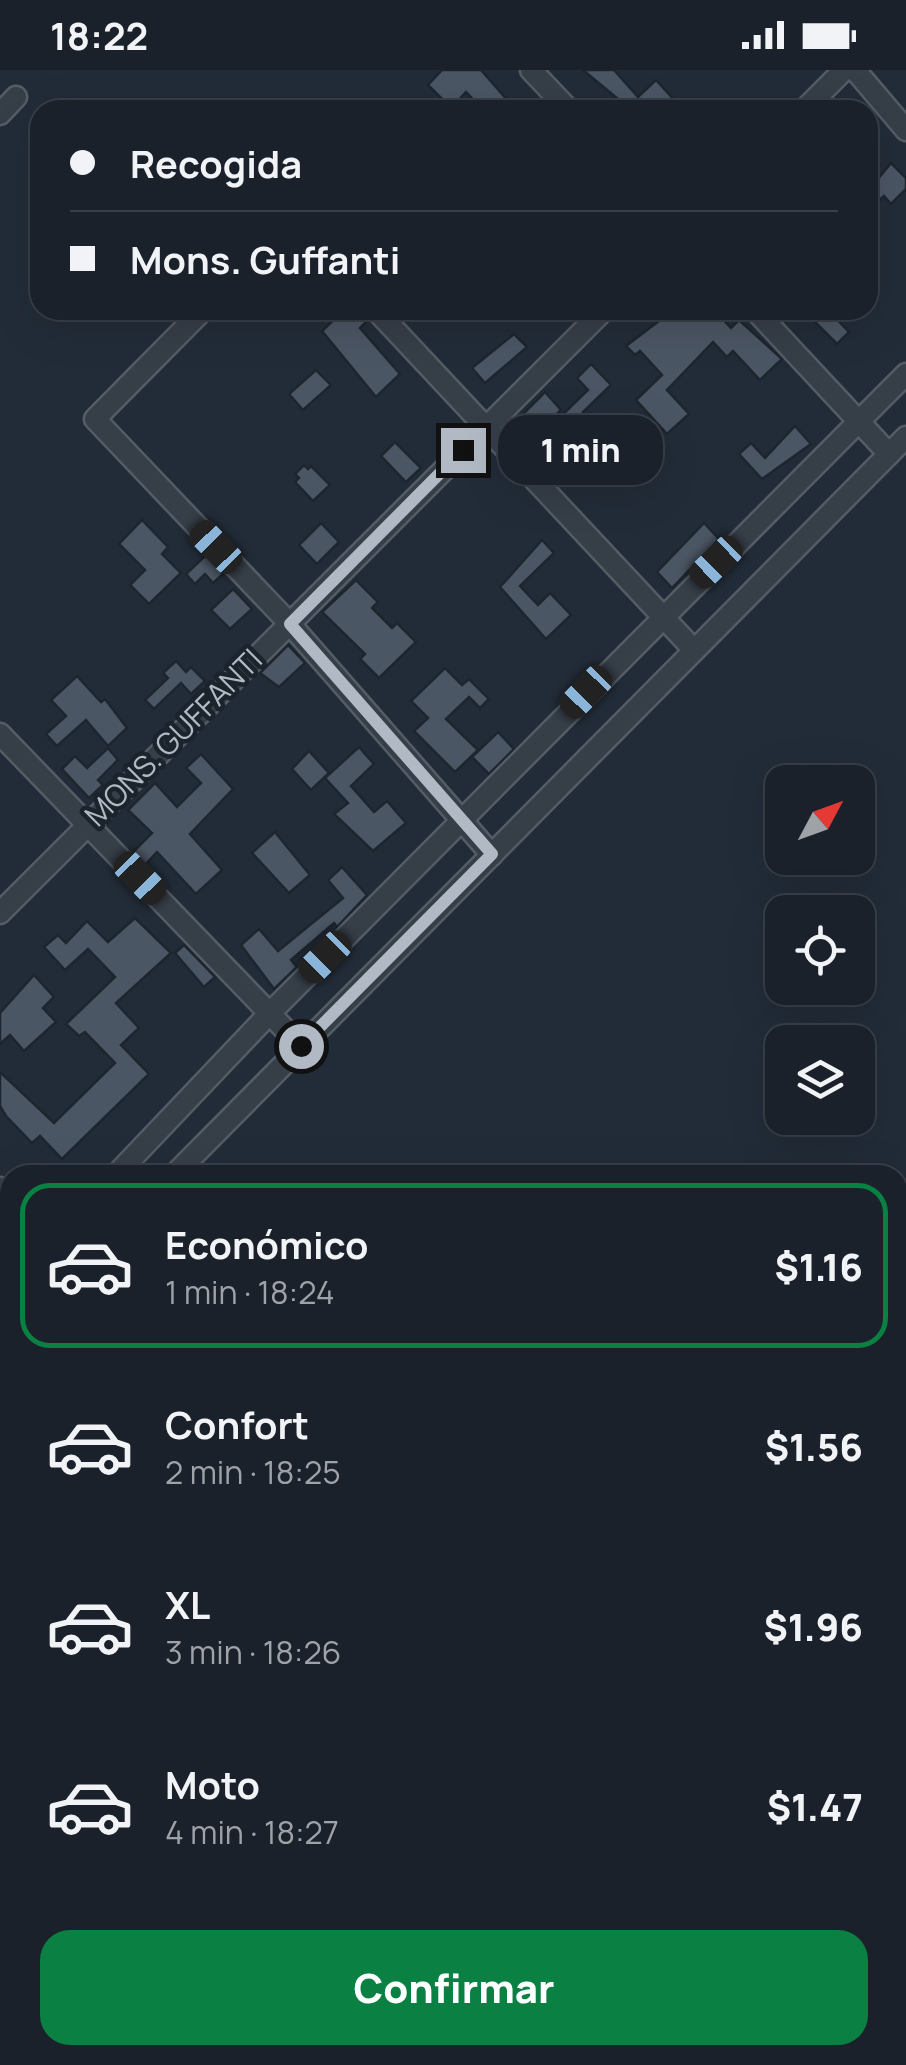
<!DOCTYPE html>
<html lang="es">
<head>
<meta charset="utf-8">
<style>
  :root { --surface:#1a212a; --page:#232932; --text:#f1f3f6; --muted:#9fa3a8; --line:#383e47; --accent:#0b8043 }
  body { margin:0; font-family:Manrope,sans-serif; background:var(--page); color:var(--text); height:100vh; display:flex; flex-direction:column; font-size:38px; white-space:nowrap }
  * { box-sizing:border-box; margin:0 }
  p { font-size:32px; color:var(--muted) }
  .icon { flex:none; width:55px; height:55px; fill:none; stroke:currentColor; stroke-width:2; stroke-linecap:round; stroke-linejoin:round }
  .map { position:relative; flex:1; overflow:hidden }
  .details { position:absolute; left:0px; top:1095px; width:908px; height:900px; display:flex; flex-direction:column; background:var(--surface); border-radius:30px 30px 0 0; box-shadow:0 10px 40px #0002,0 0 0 2px var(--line) }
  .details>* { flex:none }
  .guide { position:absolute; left:30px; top:30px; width:848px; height:220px; border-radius:30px; box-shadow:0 10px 40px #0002,0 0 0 2px var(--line); display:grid; align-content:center; height:220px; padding:0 40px; background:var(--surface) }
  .needle { width:65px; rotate:49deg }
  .buttons { position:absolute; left:765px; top:695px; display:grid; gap:20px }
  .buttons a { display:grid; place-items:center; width:110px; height:110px; border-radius:20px; background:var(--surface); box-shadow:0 10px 40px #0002,0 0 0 2px var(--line); font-size:50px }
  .end { position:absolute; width:45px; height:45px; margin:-22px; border:12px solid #b1b9c5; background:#111; box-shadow:0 0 0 5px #111 }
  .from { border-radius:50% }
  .bubble { position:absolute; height:70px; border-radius:30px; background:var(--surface); box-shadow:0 10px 40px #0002,0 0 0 2px var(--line); font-size:32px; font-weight:800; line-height:70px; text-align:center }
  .car { position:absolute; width:30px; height:60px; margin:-30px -15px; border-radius:12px; box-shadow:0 0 8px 2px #0007; background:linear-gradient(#222 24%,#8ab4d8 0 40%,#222 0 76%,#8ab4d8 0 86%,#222 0) }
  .guide b { display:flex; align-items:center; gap:35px; height:95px; font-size:38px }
  .guide b+b { border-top:2px solid var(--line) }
  .guide i { width:25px; height:25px; background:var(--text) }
  ul { padding:18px 0 0; list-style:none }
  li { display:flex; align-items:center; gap:30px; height:165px; margin:0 20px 15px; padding:0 20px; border:5px solid transparent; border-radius:30px }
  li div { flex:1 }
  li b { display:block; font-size:38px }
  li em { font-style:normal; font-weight:800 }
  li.active { border-color:var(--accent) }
  li>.icon { width:90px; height:90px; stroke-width:1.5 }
  .button { display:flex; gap:20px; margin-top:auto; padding:20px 40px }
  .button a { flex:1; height:115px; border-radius:30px; background:var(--accent); color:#fff; font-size:40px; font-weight:800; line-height:115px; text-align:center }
  .status { display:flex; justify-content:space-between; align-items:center; height:70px; padding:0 50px; background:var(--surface); direction:ltr }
  .status svg { height:28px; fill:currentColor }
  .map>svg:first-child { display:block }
  .building { fill:#4b5664; stroke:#1d252f; stroke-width:2.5 }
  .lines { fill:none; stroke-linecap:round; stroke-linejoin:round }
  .street-casing { stroke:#545c66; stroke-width:25 }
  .highway-casing { stroke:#414953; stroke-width:40 }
  .street { stroke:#363e48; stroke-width:20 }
  .highway { stroke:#6e6353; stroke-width:35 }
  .route { stroke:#b1b9c5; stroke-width:12 }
  .labels { text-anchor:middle; stroke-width:9; stroke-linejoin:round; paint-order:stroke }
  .street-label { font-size:30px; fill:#b1b9c5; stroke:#1b232d }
</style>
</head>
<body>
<div class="status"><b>18:22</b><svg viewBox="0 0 49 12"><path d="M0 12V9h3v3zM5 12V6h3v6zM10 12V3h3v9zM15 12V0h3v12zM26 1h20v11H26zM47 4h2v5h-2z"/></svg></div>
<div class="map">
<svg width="906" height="1995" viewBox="0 0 906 1995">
  <rect width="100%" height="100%" fill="#222c38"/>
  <g class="building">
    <path d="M442,0H481L516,40H483L466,22L451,38L428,15Z"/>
    <path d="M583,0H614L638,27L656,10L676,32L667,40H624L618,29Z"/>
    <path d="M891,93L906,108V119L891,134L884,126L878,131L868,121Z"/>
    <path d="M344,240H354L366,252L360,258L400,304L376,327L322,261Z"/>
    <path d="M657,240H714L731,258L739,250L782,289L760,310L733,281L727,287L713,272L667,320L689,344L667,364L636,330L662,305L640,281L635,285L626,276L664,247Z"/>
    <path d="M818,240H828L849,262L837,274L810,247Z"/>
    <path d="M514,264L527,277L485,313L472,298Z"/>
    <path d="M591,294L611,315L583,342L588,347L570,365L556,351L588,320L577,308Z"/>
    <path d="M316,300L331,315L303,340L289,324Z"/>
    <path d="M545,322L561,340L539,361L523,344Z"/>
    <path d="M795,356L811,374L762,409L739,384L751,373L765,388Z"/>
    <path d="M395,372L421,398L406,412L381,386Z"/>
    <path d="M304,395L308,399L311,396L330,415L313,431L295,412L299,408L295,404Z"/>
    <path d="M142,450L168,477L162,484L181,503L149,534L130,515L145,500L119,474Z"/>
    <path d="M321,453L339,472L317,494L299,475Z"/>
    <path d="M704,453L719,469L672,518L657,502Z"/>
    <path d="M542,470L554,483L520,516L538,535L550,523L571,545L546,569L500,517Z"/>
    <path d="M206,485L223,504L213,513L205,504L195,514L186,504Z"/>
    <path d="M356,510L378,532L372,538L392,558L397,553L416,572L379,608L360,589L365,584L322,542Z"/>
    <path d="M233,519L252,539L230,559L211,540Z"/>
    <path d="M288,575L305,593L279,617L260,603Z"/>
    <path d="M176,591L186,602L191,597L205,611L191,624L181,613L154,639L145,630L168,608L163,603Z"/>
    <path d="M445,598L462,615L469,609L489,629L480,638L469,627L446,649L478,680L455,702L414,661L428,648L411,631Z"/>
    <path d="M77,606L101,632L105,629L127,658L108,676L86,650L57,676L46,664L66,646L51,630Z"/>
    <path d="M498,662L514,679L489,704L472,687Z"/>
    <path d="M359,677L374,694L351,716L374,742L387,731L406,753L373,781L334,744L348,733L325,708Z"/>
    <path d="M108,678L118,690L98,710L103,715L89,728L62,699L75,686L87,698Z"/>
    <path d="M309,681L329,703L311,720L292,699Z"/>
    <path d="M201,684L233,719L190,764L222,800L196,824L157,782L145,795L133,782L152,763L128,740L155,713L177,737L201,713L186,698Z"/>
    <path d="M275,762L310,805L289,823L252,783Z"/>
    <path d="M342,797L367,825L337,857L334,853L291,890L297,897L274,919L241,875L259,859L278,881L343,828L328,810Z"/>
    <path d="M135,848L171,883L116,933L139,958L121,975L149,1004L62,1089L40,1066L32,1073L6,1046L0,1036V1002L54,1053L115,993L85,962L79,966L66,954L115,907L88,879L65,900L44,877L58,865L66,873L87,851L108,872Z"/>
    <path d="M184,875L215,907L204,917L175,883Z"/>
    <path d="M34,905L54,927L43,938L56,952L24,981L10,965L0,974V943Z"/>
  </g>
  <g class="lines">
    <g class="street-casing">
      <g id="street">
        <path d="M531,0L569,40"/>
        <path d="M855,0L906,60"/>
        <path d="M804,40L844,0"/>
        <path d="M0,44L16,27"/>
        <path d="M203,240L95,349L290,554L492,785"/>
        <path d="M376,240L694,580"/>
        <path d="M755,240L889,384"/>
        <path d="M0,664L301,976"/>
        <path d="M0,843L604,240"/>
        <path d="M116,1105L270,943L906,304"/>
        <path d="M174,1105L906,367"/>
        <path d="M0,1118L10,1129"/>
        <path d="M0,1234L10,1244"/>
        <path d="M898,1714L906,1709"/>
        <path d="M898,1953L906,1948"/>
        <path d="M763,1985L773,1995"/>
        <path d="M878,1985L888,1995"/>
      </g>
    </g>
    <g class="highway-casing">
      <g id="highway">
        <path d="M0,1154L10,1165"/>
        <path d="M830,1985L840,1995"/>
      </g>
    </g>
    <use href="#street" class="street"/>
    <use href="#highway" class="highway"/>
  </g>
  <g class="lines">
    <path class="route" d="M301,976L492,784L290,554L463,380"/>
  </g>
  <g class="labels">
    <g class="street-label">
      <text transform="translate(174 668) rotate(-45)" y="10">MONS. GUFFANTI</text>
    </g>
  </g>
</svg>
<div class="buttons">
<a><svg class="needle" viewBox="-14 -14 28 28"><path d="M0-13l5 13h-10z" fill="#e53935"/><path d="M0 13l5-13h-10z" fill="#9fa3a8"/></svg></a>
<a><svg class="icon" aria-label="locate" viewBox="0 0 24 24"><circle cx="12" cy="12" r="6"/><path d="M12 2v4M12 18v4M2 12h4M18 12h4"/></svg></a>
<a><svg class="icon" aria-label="layers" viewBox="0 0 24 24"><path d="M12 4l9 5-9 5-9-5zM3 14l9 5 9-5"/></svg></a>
</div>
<i class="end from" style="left:301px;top:976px"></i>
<i class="end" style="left:463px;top:380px"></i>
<div class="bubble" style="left:498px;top:345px;width:165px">1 min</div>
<i class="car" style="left:216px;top:477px;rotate:316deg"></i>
<i class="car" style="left:716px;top:492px;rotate:226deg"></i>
<i class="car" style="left:586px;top:622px;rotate:224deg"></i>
<i class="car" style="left:140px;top:808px;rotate:136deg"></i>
<i class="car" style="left:325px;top:887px;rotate:225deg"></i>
<div class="guide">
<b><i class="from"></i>Recogida</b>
<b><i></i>Mons. Guffanti</b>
</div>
<section class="details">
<ul>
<li class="active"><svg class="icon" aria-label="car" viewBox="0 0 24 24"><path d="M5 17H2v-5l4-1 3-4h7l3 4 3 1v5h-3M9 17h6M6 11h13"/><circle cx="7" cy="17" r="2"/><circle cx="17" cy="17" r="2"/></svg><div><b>Económico</b><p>1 min · 18:24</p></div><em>$1.16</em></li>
<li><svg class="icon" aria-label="car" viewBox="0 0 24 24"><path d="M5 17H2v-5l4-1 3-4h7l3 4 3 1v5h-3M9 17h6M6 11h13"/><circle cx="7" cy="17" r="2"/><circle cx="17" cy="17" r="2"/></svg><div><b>Confort</b><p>2 min · 18:25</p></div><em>$1.56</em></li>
<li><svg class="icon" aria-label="car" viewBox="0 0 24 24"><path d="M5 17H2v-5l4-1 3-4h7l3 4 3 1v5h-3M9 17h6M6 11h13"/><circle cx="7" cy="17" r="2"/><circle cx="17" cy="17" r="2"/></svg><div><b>XL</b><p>3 min · 18:26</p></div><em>$1.96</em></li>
<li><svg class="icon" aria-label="car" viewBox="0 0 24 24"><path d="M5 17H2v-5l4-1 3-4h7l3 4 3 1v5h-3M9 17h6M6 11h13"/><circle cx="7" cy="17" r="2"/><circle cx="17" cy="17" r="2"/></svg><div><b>Moto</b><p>4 min · 18:27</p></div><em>$1.47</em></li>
</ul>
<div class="button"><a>Confirmar</a></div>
</section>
</div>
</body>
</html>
